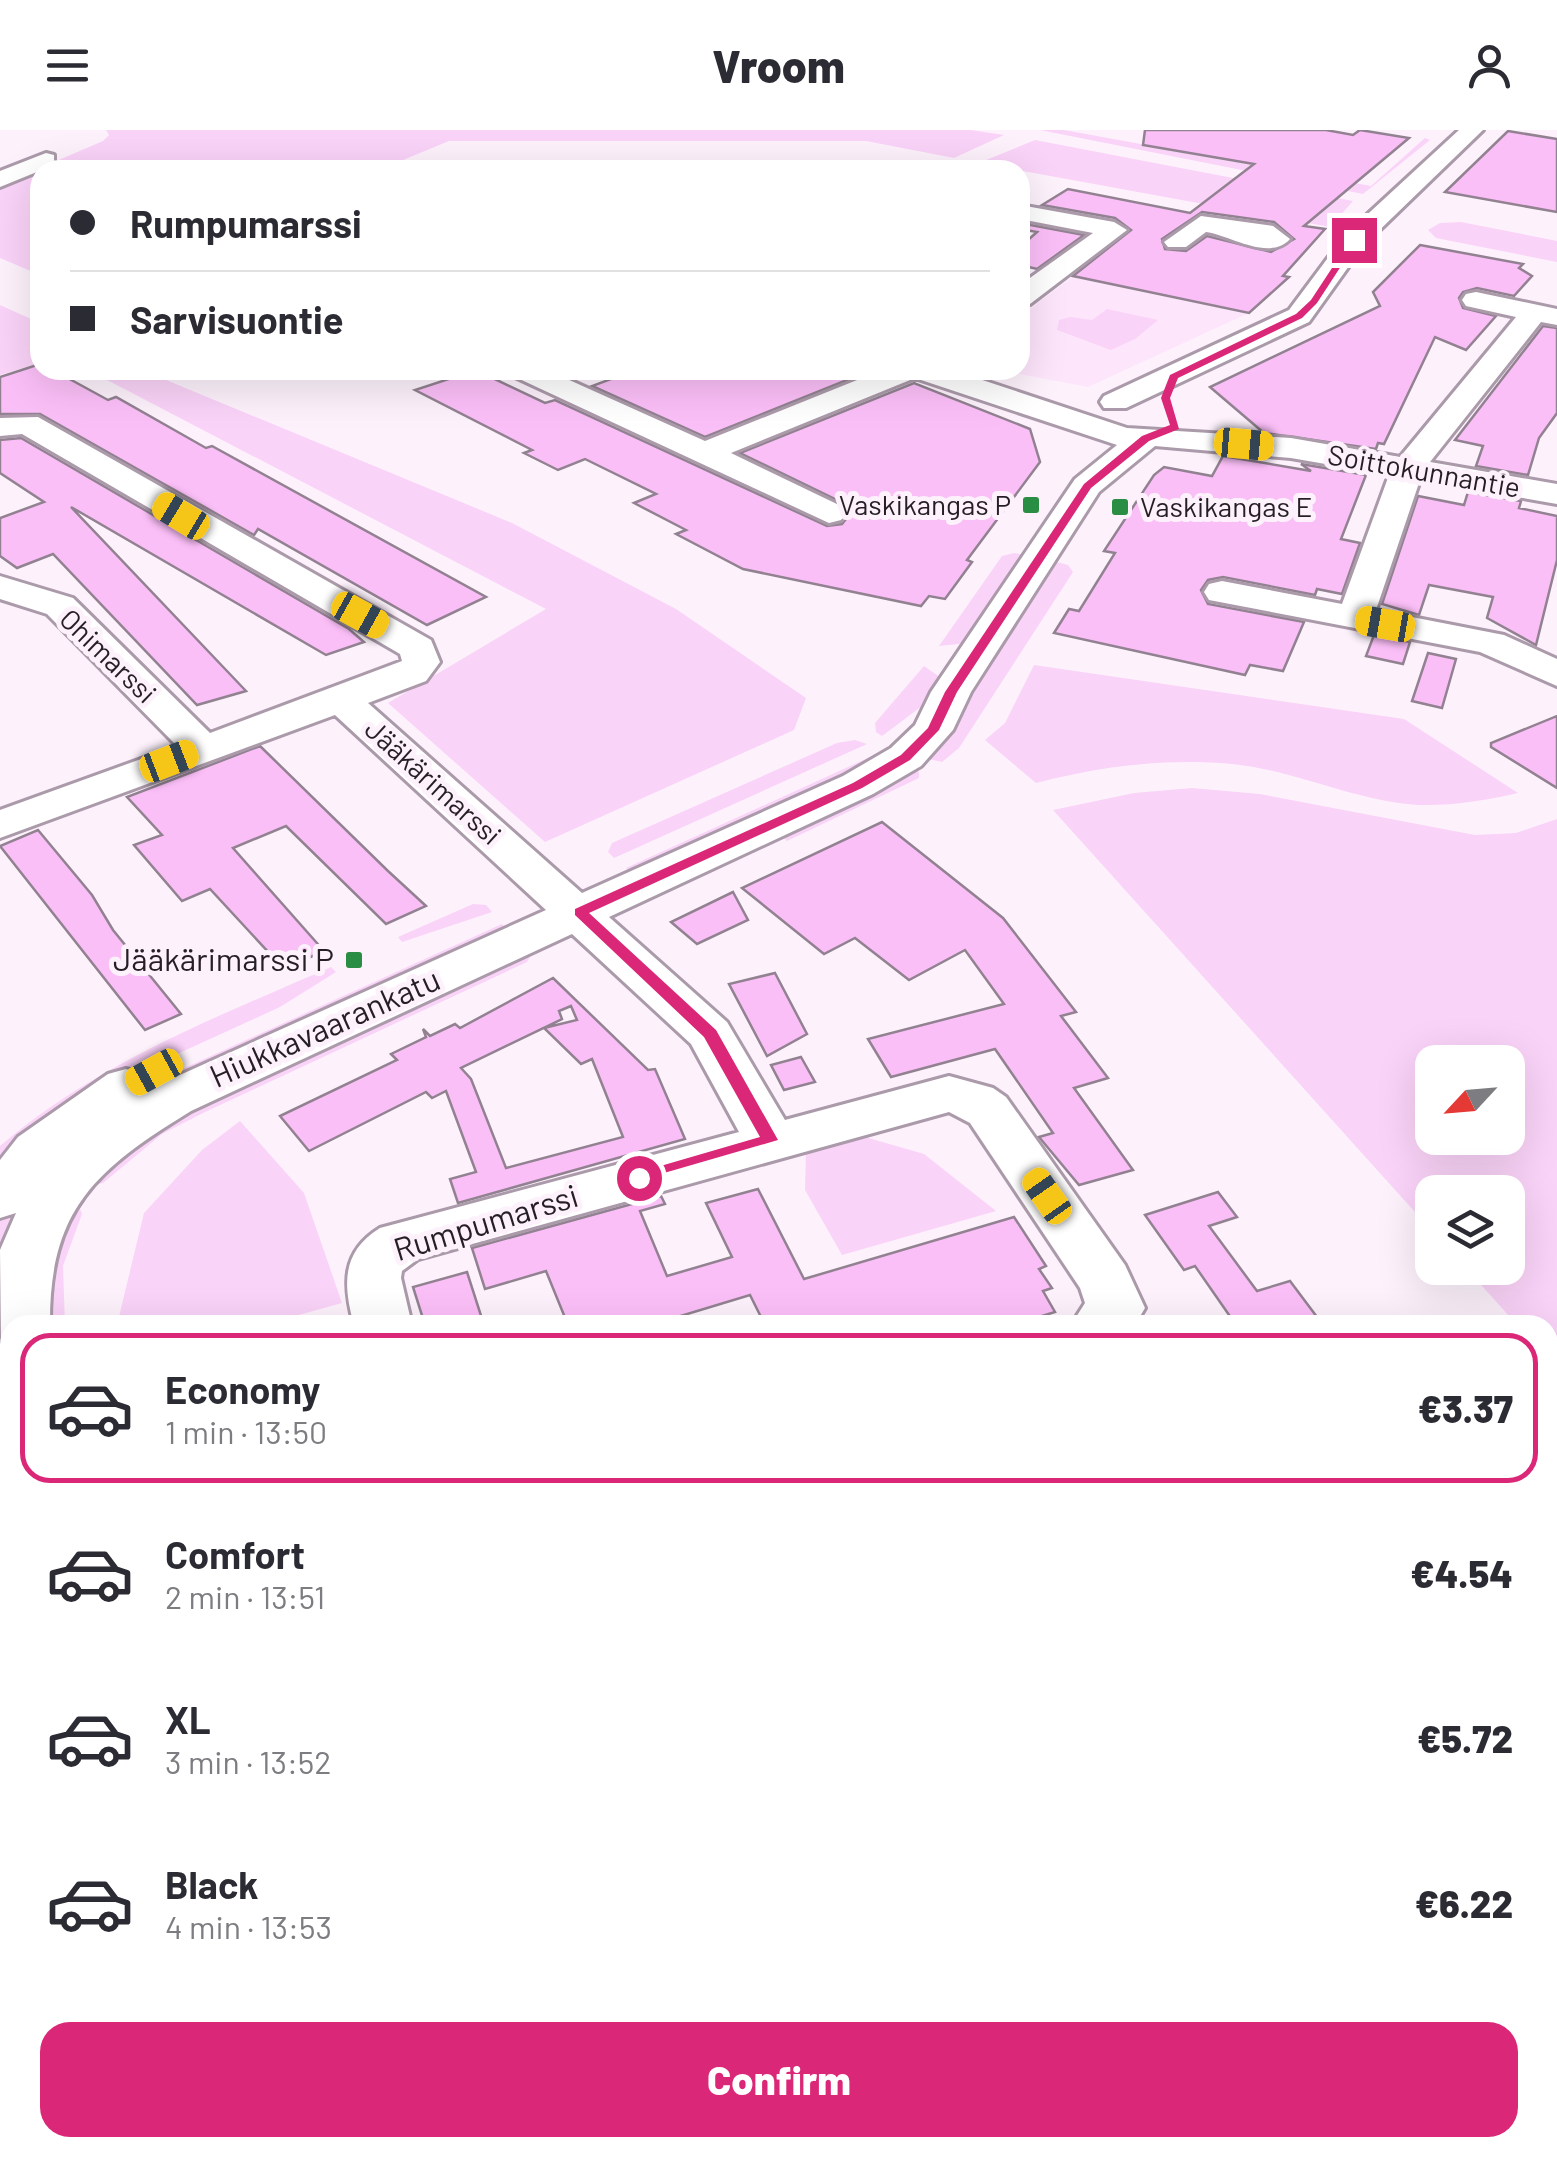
<!DOCTYPE html>
<html lang="en">
<head>
<meta charset="utf-8">
<style>
  :root { --surface:#fff; --page:#f2f2f3; --text:#2b2b33; --muted:#7c7c81; --line:#e1e1e2; --accent:#db2777 }
  body { margin:0; font-family:Barlow,sans-serif; background:var(--page); color:var(--text); height:100vh; display:flex; flex-direction:column; font-size:38px; white-space:nowrap }
  * { box-sizing:border-box; margin:0 }
  p { font-size:32px; color:var(--muted) }
  .icon { flex:none; width:55px; height:55px; fill:none; stroke:currentColor; stroke-width:2; stroke-linecap:round; stroke-linejoin:round }
  .map { position:relative; flex:1; overflow:hidden }
  .details { position:absolute; left:0px; top:1185px; width:1558px; height:842px; display:flex; flex-direction:column; background:var(--surface); border-radius:30px 30px 0 0; box-shadow:0 10px 40px #0002 }
  .details>* { flex:none }
  .guide { position:absolute; left:30px; top:30px; width:1000px; height:220px; border-radius:30px; box-shadow:0 10px 40px #0002; display:grid; align-content:center; height:220px; padding:0 40px; background:var(--surface) }
  .needle { width:65px; rotate:244deg }
  .buttons { position:absolute; left:1415px; top:915px; display:grid; gap:20px }
  .buttons a { display:grid; place-items:center; width:110px; height:110px; border-radius:20px; background:var(--surface); box-shadow:0 10px 40px #0002; font-size:50px }
  .end { position:absolute; width:45px; height:45px; margin:-22px; border:12px solid #db2777; background:#fff; box-shadow:0 0 0 5px #fff }
  .from { border-radius:50% }
  .car { position:absolute; width:30px; height:60px; margin:-30px -15px; border-radius:12px; box-shadow:0 0 8px 2px #0007; background:linear-gradient(#f5c518 24%,#345 0 40%,#f5c518 0 76%,#345 0 86%,#f5c518 0) }
  .guide b { display:flex; align-items:center; gap:35px; height:95px; font-size:38px }
  .guide b+b { border-top:2px solid var(--line) }
  .guide i { width:25px; height:25px; background:var(--text) }
  ul { padding:18px 0 0; list-style:none }
  li { display:flex; align-items:center; gap:30px; height:150px; margin:0 20px 15px; padding:0 20px; border:5px solid transparent; border-radius:30px }
  li div { flex:1 }
  li b { display:block; font-size:38px }
  li em { font-style:normal; font-weight:800 }
  li.current { border-color:var(--accent) }
  li>.icon { width:90px; height:90px; stroke-width:1.5 }
  .action { display:flex; gap:20px; margin-top:auto; padding:20px 40px }
  .action a { flex:1; height:115px; border-radius:30px; background:var(--accent); color:#fff; font-size:40px; font-weight:800; line-height:115px; text-align:center }
  header { display:flex; justify-content:space-between; align-items:center; height:130px; padding:0 40px; background:var(--surface); font-size:45px; font-weight:800 }
  .map>svg:first-child { display:block }
  .built { fill:#fde5fb }
  .green { fill:#fad3f8; fill-rule:evenodd }
  .building { fill:#fbbff8; stroke:#928291; stroke-width:2.5; fill-rule:evenodd }
  .lines { fill:none; stroke-linecap:round; stroke-linejoin:round }
  .minor-casing { stroke:#ab9aaa; stroke-width:6 }
  .minor { fill:#fff; fill-rule:evenodd }
  .route { fill:#db2777 }
  .poi-dot { fill:#298e44; stroke:#fdf2fc; stroke-width:4 }
  .labels { text-anchor:middle; stroke-width:10; stroke-linejoin:round; paint-order:stroke }
  .far-street-label { font-size:28px; fill:#251f25; stroke:#fdf2fc }
  .far-poi-label { font-size:28px; fill:#251f25; stroke:#fdf2fc; text-anchor:end }
  .poi-label { font-size:32px; fill:#251f25; stroke:#fdf2fc; text-anchor:end }
  .street-label { font-size:32px; fill:#251f25; stroke:#fdf2fc }
</style>
</head>
<body>
<header><svg class="icon" aria-label="menu" viewBox="0 0 24 24"><path d="M4 6h16M4 12h16M4 18h16"/></svg>Vroom<svg class="icon" aria-label="person" viewBox="0 0 24 24"><circle cx="12" cy="8" r="4"/><path d="M4 21q1-7 8-7t8 7"/></svg></header>
<div class="map">
<svg width="1557" height="2027" viewBox="0 0 1557 2027">
  <rect width="100%" height="100%" fill="#fdf2fc"/>
  <path class="built" d="M1074,146L1249,183L1088,257L997,240H1020V186Z"/>
  <g class="green">
    <path d="M106,0H971L1004,5L954,28L866,11H449L379,40H40V145L0,128V55L103,11L109,5Z"/>
    <path d="M1040,0H1064L1371,56L1425,8L1430,10L1363,64Z"/>
    <path d="M1035,10L1353,71L1330,97L979,33Z"/>
    <path d="M1461,92L1557,111V132L1436,108L1428,100L1440,93Z"/>
    <path d="M0,175L40,193V233L0,245Z"/>
    <path d="M1107,179L1158,190L1135,209L1111,220L1057,200L1059,190L1070,187L1092,190Z"/>
    <path d="M88,240H142L512,393L676,479L806,568L794,600L545,712L388,573L546,479Z"/>
    <path d="M1014,423L1025,425L968,513L939,516L1002,426Z"/>
    <path d="M1053,431L1068,435L1073,442L959,618L942,632L920,627Z"/>
    <path d="M1034,535L1404,589L1518,663C1486,670 1453,676 1419,675C1356,672 1295,640 1232,634C1164,628 1102,636 1036,653L985,610L1005,593Z"/>
    <path d="M924,536L944,550L922,576L882,606L876,602L875,593Z"/>
    <path d="M855,610L867,614L614,728L608,722L612,713L837,613Z"/>
    <path d="M881,622L889,626L637,748L626,738Z"/>
    <path d="M908,636L919,642V648L787,711L783,707L830,676Z"/>
    <path d="M1192,658L1260,664L1475,705L1516,703L1557,689V1206L1548,1208V1195H1517L1466,1138H1508V1062H1432V1101L1053,680L1134,663ZM1508,932V1008H1432V932Z"/>
    <path d="M473,774L486,775L492,782L402,812L398,807Z"/>
    <path d="M502,794L512,805L48,1026L131,964L158,950Z"/>
    <path d="M533,822L527,832L203,983L162,1004L103,1053L89,1056L137,998Z"/>
    <path d="M331,837L336,842L280,877L118,951L0,1041V1016C100,931 213,889 331,837Z"/>
    <path d="M240,991L304,1063L342,1173L263,1195H117L144,1083L202,1020Z"/>
    <path d="M865,1007L924,1024L996,1081L842,1125L805,1060L806,1020Z"/>
    <path d="M39,1067L6,1189L10,1242V1674L0,1527V1088L4,1081Z"/>
    <path d="M78,1074L82,1084L63,1136L65,1195H36L35,1141Z"/>
    <path d="M1548,1372L1557,1383V1503L1548,1490Z"/>
    <path d="M1548,1810L1557,1824V2027H1299L1294,2018H1548Z"/>
    <path d="M426,2018H638L639,2022L628,2027H407Z"/>
  </g>
  <g class="building">
    <path d="M1145,0H1326L1353,5L1360,0L1409,8L1304,96L1325,99L1283,146L1289,147L1249,183L1073,146L1131,100L1115,88L1042,75L1068,59L1190,83L1254,34L1143,15ZM1202,82L1274,92L1294,109L1271,122L1207,106L1186,121L1165,119L1162,109Z"/>
    <path d="M1508,1L1557,9V82L1445,62Z"/>
    <path d="M1020,93L1084,105L1037,139L1020,135V117L1037,102L1020,99Z"/>
    <path d="M1420,115L1523,134L1519,138L1532,146L1514,166L1477,158L1463,162L1459,168L1463,178L1496,186L1466,220L1435,207L1384,314L1378,313L1376,319L1264,303L1210,257L1380,176L1373,162Z"/>
    <path d="M1543,196L1557,198V283L1539,308L1528,345L1476,336L1483,316L1455,310Z"/>
    <path d="M40,234V240H53L108,270L116,267L206,318L212,316L486,467L427,495L258,399L254,405L40,284H0V247Z"/>
    <path d="M476,240L545,273L555,270L827,396L842,394L849,385L843,373L740,323L914,253L1030,299L1040,332L967,430L972,432L945,469L929,466L921,476L743,439L676,404L686,400L634,373L656,364L585,329L558,340L524,323L532,320L415,260Z"/>
    <path d="M635,240H872L705,307L592,256Z"/>
    <path d="M21,308L349,499L364,512L326,525L71,377L246,561L197,575L53,424L17,438L0,426V388L44,372L0,343V310Z"/>
    <path d="M1223,326L1311,341L1301,334L1366,345L1341,409L1360,413L1342,464L1317,459L1315,465L1223,447L1208,450L1201,460L1208,474L1304,492L1283,541L1250,535L1245,545L1054,503L1069,479L1079,481L1115,423L1104,421L1154,345L1164,337L1212,346Z"/>
    <path d="M1468,362L1521,371L1519,378L1557,386V430L1536,515L1487,488L1493,467L1429,455L1419,485L1382,474L1418,366L1464,375Z"/>
    <path d="M1374,505L1410,512L1403,534L1366,526Z"/>
    <path d="M1428,523L1456,529L1442,578L1412,571Z"/>
    <path d="M1557,586V658L1491,617V613Z"/>
    <path d="M260,616L388,741L426,776L386,794L286,696L233,718L324,821L284,839L210,759L182,771L134,715L162,705L127,667Z"/>
    <path d="M882,692L1003,788L1076,882L1061,886L1108,948L1074,958L1133,1040L1079,1055L1039,1007L1053,1003L995,919L891,947L868,909L1004,874L965,820L909,850L855,808L824,824L742,758Z"/>
    <path d="M38,700L92,765L113,800L181,884L145,900L0,716Z"/>
    <path d="M733,762L748,790L697,814L671,792Z"/>
    <path d="M775,843L807,904L767,926L729,854Z"/>
    <path d="M553,848L648,940L655,939L685,1009L458,1073L450,1049L476,1042L446,961L432,968L426,962L309,1021L280,986L397,930L391,924L426,907L423,899L430,906L455,894L460,898ZM571,876L577,890L544,898L581,934L592,929L623,1007L506,1038L471,949L461,938L562,889L559,881Z"/>
    <path d="M801,927L815,952L784,960L771,935Z"/>
    <path d="M758,1059L804,1149L1014,1087L1046,1136L1039,1139L1052,1158L1043,1161L1055,1182L1013,1195H765L750,1165L651,1195H568L546,1141L485,1159L472,1118L661,1066L665,1074L640,1081L667,1146L732,1127L706,1073Z"/>
    <path d="M1218,1062L1237,1087L1209,1096L1257,1161L1290,1151L1323,1195H1236L1195,1136L1184,1140L1145,1085Z"/>
    <path d="M467,1142L484,1195H425L413,1157Z"/>
  </g>
  <g class="lines">
    <g class="minor-casing">
      <g id="minor">
        <path d="M1459,0H1483L1364,115L1309,192L1126,278H1104L1100,272L1104,266L1289,180L1345,105Z"/>
        <path d="M46,23L54,25V35L0,57V41Z"/>
        <path d="M1020,75L1114,92L1127,100L1030,174L1020,176V155L1093,103L1020,89Z"/>
        <path d="M1201,86L1273,96L1290,109C1269,132 1230,105 1206,102L1186,117H1168L1164,112Z"/>
        <path d="M1476,162L1557,179V195L1541,192L1430,332L1557,354V374L1420,350L1376,480L1504,505L1557,529V556L1480,522L1209,470L1204,462L1209,454L1222,451L1342,474L1389,345L1291,328L1155,316L1099,362L971,562L953,600L921,636L873,664L609,787L727,892L785,990L949,946L993,958L1006,967L1125,1135L1145,1178L1135,1195H1071L1085,1173L1080,1158L970,993L949,982L418,1129L402,1141L401,1148L412,1195H354C343,1155 341,1122 380,1098L739,1002L691,914L572,804L191,981C97,1039 49,1078 50,1195H10V1214L1,1211L0,1120L16,1083L0,1088V1030L18,1007L108,944L126,939L144,944L151,958L546,780L335,585L0,708V680L177,616L47,484L0,469V446L73,468L210,603L402,531L400,524L22,304L0,306V288L38,287L431,510L440,532L426,551L368,573L582,763L843,646L891,618L915,595L931,562L1075,349L1117,315L915,248L731,323L841,376L846,383L841,390L829,393L513,246L508,240H547L705,311L882,240H952L1127,298L1291,308L1400,327L1516,187L1466,176L1462,170L1466,164Z"/>
        <path d="M1548,1740L1557,1744V1830L1548,1826Z"/>
        <path d="M0,1767L10,1771V2018H136L137,2027H55L54,2021V2027H0Z"/>
        <path d="M824,2018H906L910,2027H828Z"/>
      </g>
    </g>
    <use href="#minor" class="minor"/>
  </g>
  <path class="route" d="M1351,109L1358,110L1317,173L1302,188L1178,248L1170,268L1179,299L1149,311L1091,358L957,562L939,600L910,630L862,658L589,783L716,900L778,1010L633,1052V1044L760,1007L704,907L575,785V779L853,653L901,625L928,598L945,562L1084,354L1142,306L1170,295L1161,268L1170,245L1296,184L1311,170Z"/>
  <g class="poi-dot">
    <rect x="1021" y="365" width="20" height="20" rx="5"/>
    <rect x="1110" y="367" width="20" height="20" rx="5"/>
    <rect x="344" y="820" width="20" height="20" rx="5"/>
  </g>
  <g class="labels">
    <g class="far-street-label">
      <text transform="translate(1424 341) rotate(10)" y="10">Soittokunnantie</text>
      <text transform="translate(108 526) rotate(44)" y="10">Ohimarssi</text>
      <text transform="translate(433 652) rotate(42)" y="10">Jääkärimarssi</text>
    </g>
    <g class="far-poi-label">
      <text x="1011" y="385">Vaskikangas P</text>
      <text x="1140" y="387" text-anchor="start">Vaskikangas E</text>
    </g>
    <g class="poi-label">
      <text x="334" y="841">Jääkärimarssi P</text>
    </g>
    <g class="street-label">
      <text transform="translate(325 898) rotate(-24)" y="11">Hiukkavaarankatu</text>
      <text transform="translate(486 1093) rotate(-17)" y="11">Rumpumarssi</text>
    </g>
  </g>
</svg>
<div class="buttons">
<a><svg class="needle" viewBox="-14 -14 28 28"><path d="M0-13l5 13h-10z" fill="#e53935"/><path d="M0 13l5-13h-10z" fill="#7c7c81"/></svg></a>
<a><svg class="icon" aria-label="layers" viewBox="0 0 24 24"><path d="M12 4l9 5-9 5-9-5zM3 14l9 5 9-5"/></svg></a>
</div>
<i class="end from" style="left:639px;top:1048px"></i>
<i class="end" style="left:1354px;top:110px"></i>
<i class="car" style="left:1244px;top:314px;rotate:95deg"></i>
<i class="car" style="left:181px;top:386px;rotate:301deg"></i>
<i class="car" style="left:360px;top:485px;rotate:119deg"></i>
<i class="car" style="left:1385px;top:494px;rotate:280deg"></i>
<i class="car" style="left:169px;top:631px;rotate:69deg"></i>
<i class="car" style="left:154px;top:942px;rotate:241deg"></i>
<i class="car" style="left:1047px;top:1066px;rotate:325deg"></i>
<div class="guide">
<b><i class="from"></i>Rumpumarssi</b>
<b><i></i>Sarvisuontie</b>
</div>
<section class="details">
<ul>
<li class="current"><svg class="icon" aria-label="car" viewBox="0 0 24 24"><path d="M5 17H2v-5l4-1 3-4h7l3 4 3 1v5h-3M9 17h6M6 11h13"/><circle cx="7" cy="17" r="2"/><circle cx="17" cy="17" r="2"/></svg><div><b>Economy</b><p>1 min · 13:50</p></div><em>€3.37</em></li>
<li><svg class="icon" aria-label="car" viewBox="0 0 24 24"><path d="M5 17H2v-5l4-1 3-4h7l3 4 3 1v5h-3M9 17h6M6 11h13"/><circle cx="7" cy="17" r="2"/><circle cx="17" cy="17" r="2"/></svg><div><b>Comfort</b><p>2 min · 13:51</p></div><em>€4.54</em></li>
<li><svg class="icon" aria-label="car" viewBox="0 0 24 24"><path d="M5 17H2v-5l4-1 3-4h7l3 4 3 1v5h-3M9 17h6M6 11h13"/><circle cx="7" cy="17" r="2"/><circle cx="17" cy="17" r="2"/></svg><div><b>XL</b><p>3 min · 13:52</p></div><em>€5.72</em></li>
<li><svg class="icon" aria-label="car" viewBox="0 0 24 24"><path d="M5 17H2v-5l4-1 3-4h7l3 4 3 1v5h-3M9 17h6M6 11h13"/><circle cx="7" cy="17" r="2"/><circle cx="17" cy="17" r="2"/></svg><div><b>Black</b><p>4 min · 13:53</p></div><em>€6.22</em></li>
</ul>
<div class="action"><a>Confirm</a></div>
</section>
</div>
</body>
</html>
